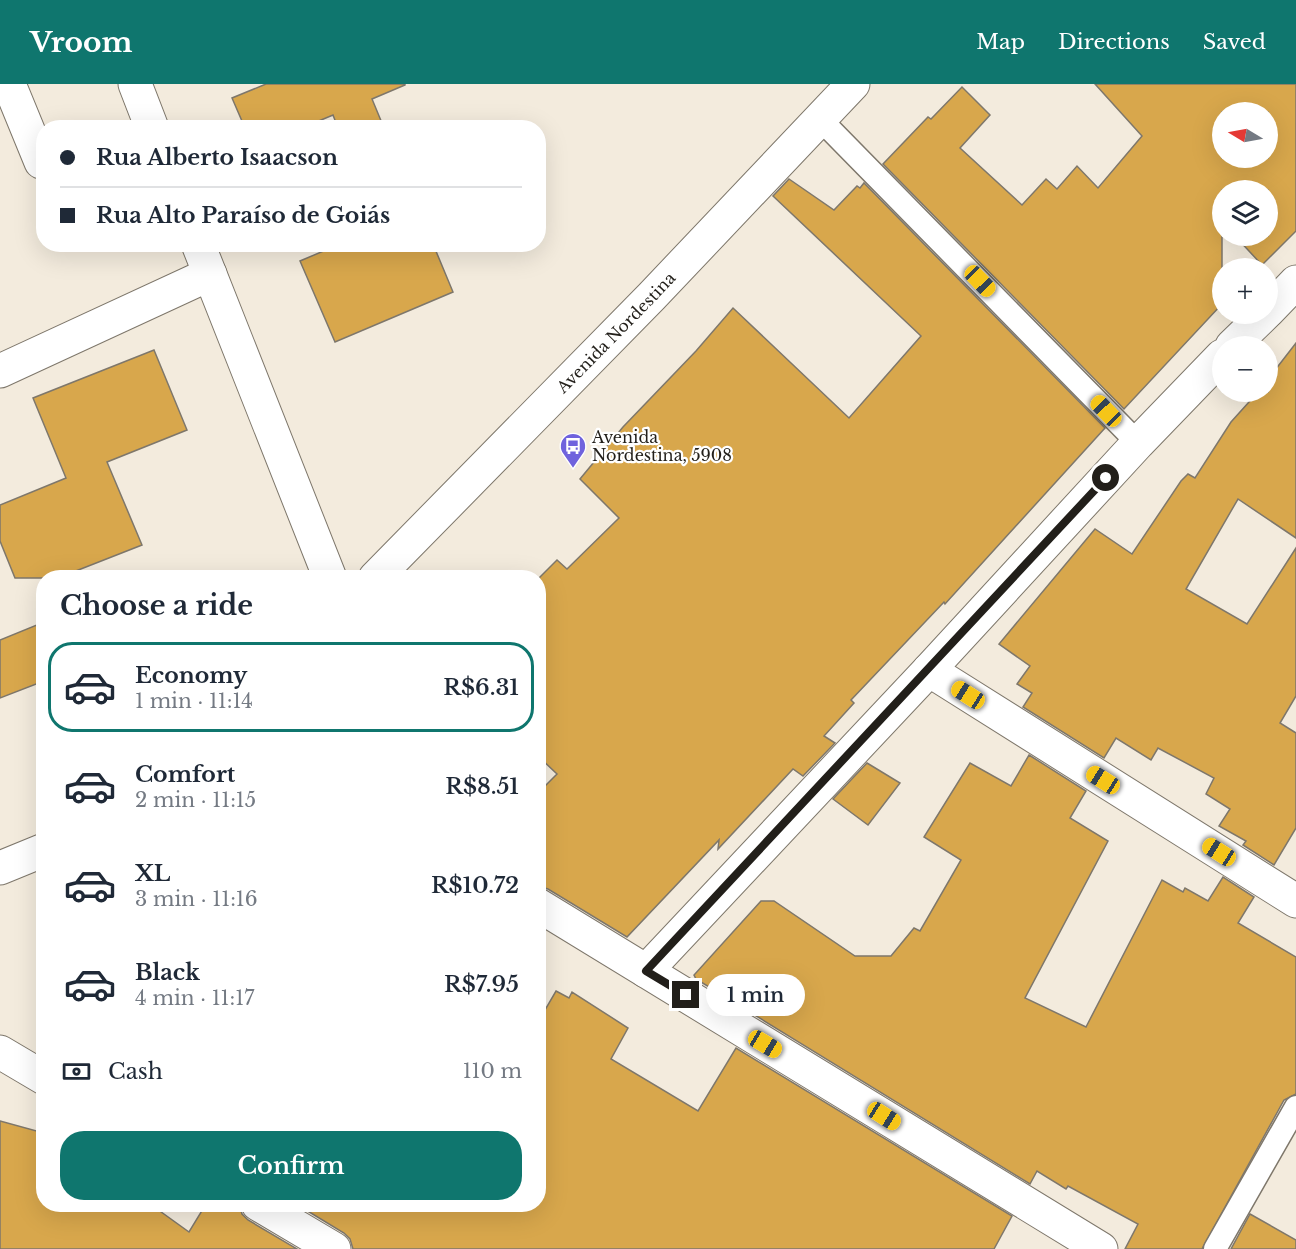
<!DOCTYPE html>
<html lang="en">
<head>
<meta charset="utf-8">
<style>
  :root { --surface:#fff; --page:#f6f6f7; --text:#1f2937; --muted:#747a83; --line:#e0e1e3; --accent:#0f766e }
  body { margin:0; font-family:"Libre Baskerville",serif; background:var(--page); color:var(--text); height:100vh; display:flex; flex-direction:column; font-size:22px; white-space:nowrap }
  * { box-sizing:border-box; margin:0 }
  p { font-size:20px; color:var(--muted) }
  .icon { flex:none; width:33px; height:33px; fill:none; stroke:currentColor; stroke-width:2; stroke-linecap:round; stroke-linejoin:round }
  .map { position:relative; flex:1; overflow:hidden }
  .drawer { position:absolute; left:36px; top:486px; width:510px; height:642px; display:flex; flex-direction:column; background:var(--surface); border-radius:24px; box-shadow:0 6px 24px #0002 }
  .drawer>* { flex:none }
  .top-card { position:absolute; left:36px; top:36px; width:510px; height:132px; border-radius:24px; box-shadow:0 6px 24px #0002; display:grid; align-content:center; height:132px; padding:0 24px; background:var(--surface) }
  .needle { width:39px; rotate:280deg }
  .buttons { position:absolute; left:1212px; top:18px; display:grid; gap:12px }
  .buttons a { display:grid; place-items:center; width:66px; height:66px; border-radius:50%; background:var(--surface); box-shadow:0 6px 24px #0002; font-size:30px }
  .end { position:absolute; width:27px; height:27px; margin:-14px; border:8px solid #221f1a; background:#fff; box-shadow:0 0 0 3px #fff }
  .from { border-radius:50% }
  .bubble { position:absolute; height:42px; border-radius:21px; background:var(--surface); box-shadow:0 6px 24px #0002; font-size:20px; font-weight:600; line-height:42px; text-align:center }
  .car { position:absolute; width:18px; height:36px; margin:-18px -9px; border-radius:8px; box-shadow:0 0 4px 2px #0007; background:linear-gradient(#f5c518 24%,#345 0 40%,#f5c518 0 76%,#345 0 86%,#f5c518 0) }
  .top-card b { display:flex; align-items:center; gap:21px; height:57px; font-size:22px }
  .top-card b+b { border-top:2px solid var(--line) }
  .top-card i { width:15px; height:15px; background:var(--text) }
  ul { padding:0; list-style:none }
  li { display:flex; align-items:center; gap:18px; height:90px; margin:0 12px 9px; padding:0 12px; border:3px solid transparent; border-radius:24px }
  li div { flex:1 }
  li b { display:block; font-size:22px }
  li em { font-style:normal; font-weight:600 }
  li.on { border-color:var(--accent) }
  li>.icon { width:54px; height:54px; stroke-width:1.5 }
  h2 { padding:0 24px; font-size:27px; line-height:72px }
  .pay { display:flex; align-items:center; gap:15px; height:66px; padding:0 24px; font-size:22px }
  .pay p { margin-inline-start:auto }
  .action { display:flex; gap:12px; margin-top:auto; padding:12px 24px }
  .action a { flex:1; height:69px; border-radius:24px; background:var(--accent); color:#fff; font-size:24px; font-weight:600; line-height:69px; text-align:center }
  header { display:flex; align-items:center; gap:36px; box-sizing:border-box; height:84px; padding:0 30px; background:var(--accent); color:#fff }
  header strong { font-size:28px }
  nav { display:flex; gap:33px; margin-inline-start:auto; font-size:21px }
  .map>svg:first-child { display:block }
  .building { fill:#d8a74c; stroke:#7e776b; stroke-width:1.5; fill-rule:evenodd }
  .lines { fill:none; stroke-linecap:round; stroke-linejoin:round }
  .lane-casing { stroke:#7e776b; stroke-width:25 }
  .street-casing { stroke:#7e776b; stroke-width:35 }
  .secondary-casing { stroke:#7e776b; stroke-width:35 }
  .lane { stroke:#fff; stroke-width:22 }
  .street { stroke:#fff; stroke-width:33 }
  .secondary { stroke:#fff; stroke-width:33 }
  .route { stroke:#221f1a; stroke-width:8 }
  .labels { text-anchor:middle; stroke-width:4.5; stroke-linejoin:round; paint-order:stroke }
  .street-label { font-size:16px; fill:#221f1a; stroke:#fff }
  .poi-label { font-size:16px; fill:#221f1a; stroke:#fff; text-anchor:start }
</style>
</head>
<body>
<header>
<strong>Vroom</strong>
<nav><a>Map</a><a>Directions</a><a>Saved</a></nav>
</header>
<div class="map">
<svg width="1296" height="1165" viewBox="0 0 1296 1165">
  <rect width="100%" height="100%" fill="#f3ebdd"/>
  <g class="building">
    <path d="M266,0H405V1L372,15L384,44H338L333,31L302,44H245L232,14Z"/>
    <path d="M1095,0H1296V147L1262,181L1235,152H1268V106H1222V220L1124,325L883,80L928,33L931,35L962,3L990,31L960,64L1022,121L1046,95L1057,105L1077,82L1098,104L1142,52ZM1222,28H1268V74H1222Z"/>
    <path d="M789,95L834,126L857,102L860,104L864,99L1105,344L945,520L944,518L851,616L854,619L824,652L835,659L803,692L793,685L718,765L719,756L627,853L548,805L538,802V709L557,690L538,672V495L557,476L567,485L619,434L580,395L623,343L696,267L733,224L849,334L921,252L773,112Z"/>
    <path d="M340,160H433L453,208L335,258L300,177Z"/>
    <path d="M1296,259V454L1238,415L1186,505L1247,540L1296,464V612L1280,639L1296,649V744L1274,781L1243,761L1246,757L1219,742L1230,725L1206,710L1214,694L1158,664L1151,676L1116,654L1104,674L1023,623L1032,609L1017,600L1030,582L999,560L1095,445L1132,470L1181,397L1188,390L1195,394L1231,338L1258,308H1268V295Z"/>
    <path d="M154,266L187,346L107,378L142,461L58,494H15L0,457V421L66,394L33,314Z"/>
    <path d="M44,538V597L0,614V556Z"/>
    <path d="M1029,671L1086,707L1070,734L1108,757L1025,914L1086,943L1162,796L1183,808L1185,804L1208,817L1223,793L1254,813L1238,839L1296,873V1010L1284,1016L1202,1165H1125L1138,1140L1068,1102L1066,1105L1037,1087L1030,1100L696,895L694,891L761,817H774L855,872H891L914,844L920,847L961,776L924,753L970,679L1011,702Z"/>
    <path d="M867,679L900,699L868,741L833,715Z"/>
    <path d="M556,907L569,914L572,908L628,944L611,975L698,1027L736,964L1012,1132L994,1165H353L350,1155L344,1149L296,1120H538V938Z"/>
    <path d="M0,1037L44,1049V1120H150L189,1148L206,1120H239L242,1130L248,1136L297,1165H0Z"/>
    <path d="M1250,1130L1296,1156V1165H1231Z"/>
  </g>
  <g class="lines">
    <g class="lane-casing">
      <g id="lane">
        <path d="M820,35L1138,359"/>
        <path d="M1215,1165L1296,1023"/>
      </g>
    </g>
    <g class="street-casing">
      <g id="street">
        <path d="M9,0L41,78"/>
        <path d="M135,0L152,44"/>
        <path d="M198,160L330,494"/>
        <path d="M1268,227L1296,198"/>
        <path d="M1232,262L1265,230"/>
        <path d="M0,287L210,190"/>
        <path d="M929,586L1296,817"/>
        <path d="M538,821L1101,1165"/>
        <path d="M646,887L929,586L1138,359L1222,272"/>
        <path d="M0,968L44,994"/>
        <path d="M258,1120L334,1165"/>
      </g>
    </g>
    <g class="secondary-casing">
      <g id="secondary">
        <path id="s1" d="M375,494L652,212L853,0"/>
        <path d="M0,784L44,766"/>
      </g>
    </g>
    <use href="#lane" class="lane"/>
    <use href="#street" class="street"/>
    <use href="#secondary" class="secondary"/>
  </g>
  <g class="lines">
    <path class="route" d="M686,911L646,887L1106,394"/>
  </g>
  <defs>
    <g id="bus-pin" transform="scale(1.35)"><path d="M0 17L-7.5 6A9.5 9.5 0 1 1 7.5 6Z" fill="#6f62dd" stroke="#fff"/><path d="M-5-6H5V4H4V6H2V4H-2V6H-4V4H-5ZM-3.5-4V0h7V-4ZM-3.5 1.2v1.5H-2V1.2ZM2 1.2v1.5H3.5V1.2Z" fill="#fff"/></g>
  </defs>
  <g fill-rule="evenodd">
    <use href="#bus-pin" x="573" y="362"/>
  </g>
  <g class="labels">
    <g class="street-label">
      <text dy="6" stroke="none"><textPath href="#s1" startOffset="344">Avenida Nordestina</textPath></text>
    </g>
    <g class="poi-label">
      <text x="592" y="359">Avenida<tspan x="592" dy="18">Nordestina, 5908</tspan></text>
    </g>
  </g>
</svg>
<div class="buttons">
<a><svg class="needle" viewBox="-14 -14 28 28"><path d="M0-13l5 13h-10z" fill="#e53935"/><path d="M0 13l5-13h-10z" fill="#747a83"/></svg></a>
<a><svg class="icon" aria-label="layers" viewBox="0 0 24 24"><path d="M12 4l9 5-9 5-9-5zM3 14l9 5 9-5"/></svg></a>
<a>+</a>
<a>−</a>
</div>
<i class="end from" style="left:1106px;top:394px"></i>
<i class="end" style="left:686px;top:911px"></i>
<div class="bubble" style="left:706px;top:890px;width:99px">1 min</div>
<i class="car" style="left:980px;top:197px;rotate:136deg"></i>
<i class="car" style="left:1106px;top:327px;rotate:316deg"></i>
<i class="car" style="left:968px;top:611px;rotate:302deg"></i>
<i class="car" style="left:1103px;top:696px;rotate:302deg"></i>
<i class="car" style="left:1219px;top:768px;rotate:302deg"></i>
<i class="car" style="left:765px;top:960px;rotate:121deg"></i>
<i class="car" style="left:884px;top:1032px;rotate:122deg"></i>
<div class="top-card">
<b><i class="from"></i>Rua Alberto Isaacson</b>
<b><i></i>Rua Alto Paraíso de Goiás</b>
</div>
<section class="drawer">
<h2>Choose a ride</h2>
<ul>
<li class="on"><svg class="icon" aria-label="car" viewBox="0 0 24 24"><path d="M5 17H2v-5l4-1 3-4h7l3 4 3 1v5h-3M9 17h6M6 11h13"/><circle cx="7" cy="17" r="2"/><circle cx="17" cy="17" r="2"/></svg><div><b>Economy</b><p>1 min · 11:14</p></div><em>R$6.31</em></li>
<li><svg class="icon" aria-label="car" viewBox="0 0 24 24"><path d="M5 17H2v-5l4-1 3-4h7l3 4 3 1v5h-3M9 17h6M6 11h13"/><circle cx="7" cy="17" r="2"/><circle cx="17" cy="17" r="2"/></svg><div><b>Comfort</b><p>2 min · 11:15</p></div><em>R$8.51</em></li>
<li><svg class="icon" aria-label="car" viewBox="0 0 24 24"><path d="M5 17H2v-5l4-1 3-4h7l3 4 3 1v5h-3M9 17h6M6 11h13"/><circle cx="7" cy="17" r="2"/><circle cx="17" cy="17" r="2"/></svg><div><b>XL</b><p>3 min · 11:16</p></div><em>R$10.72</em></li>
<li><svg class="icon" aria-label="car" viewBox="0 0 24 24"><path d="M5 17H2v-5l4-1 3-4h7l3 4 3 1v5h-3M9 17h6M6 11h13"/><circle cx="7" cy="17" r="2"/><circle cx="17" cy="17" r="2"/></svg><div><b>Black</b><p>4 min · 11:17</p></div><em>R$7.95</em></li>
</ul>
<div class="pay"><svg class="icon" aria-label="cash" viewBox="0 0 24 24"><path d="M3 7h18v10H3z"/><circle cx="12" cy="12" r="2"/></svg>Cash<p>110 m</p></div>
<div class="action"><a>Confirm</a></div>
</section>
</div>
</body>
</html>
